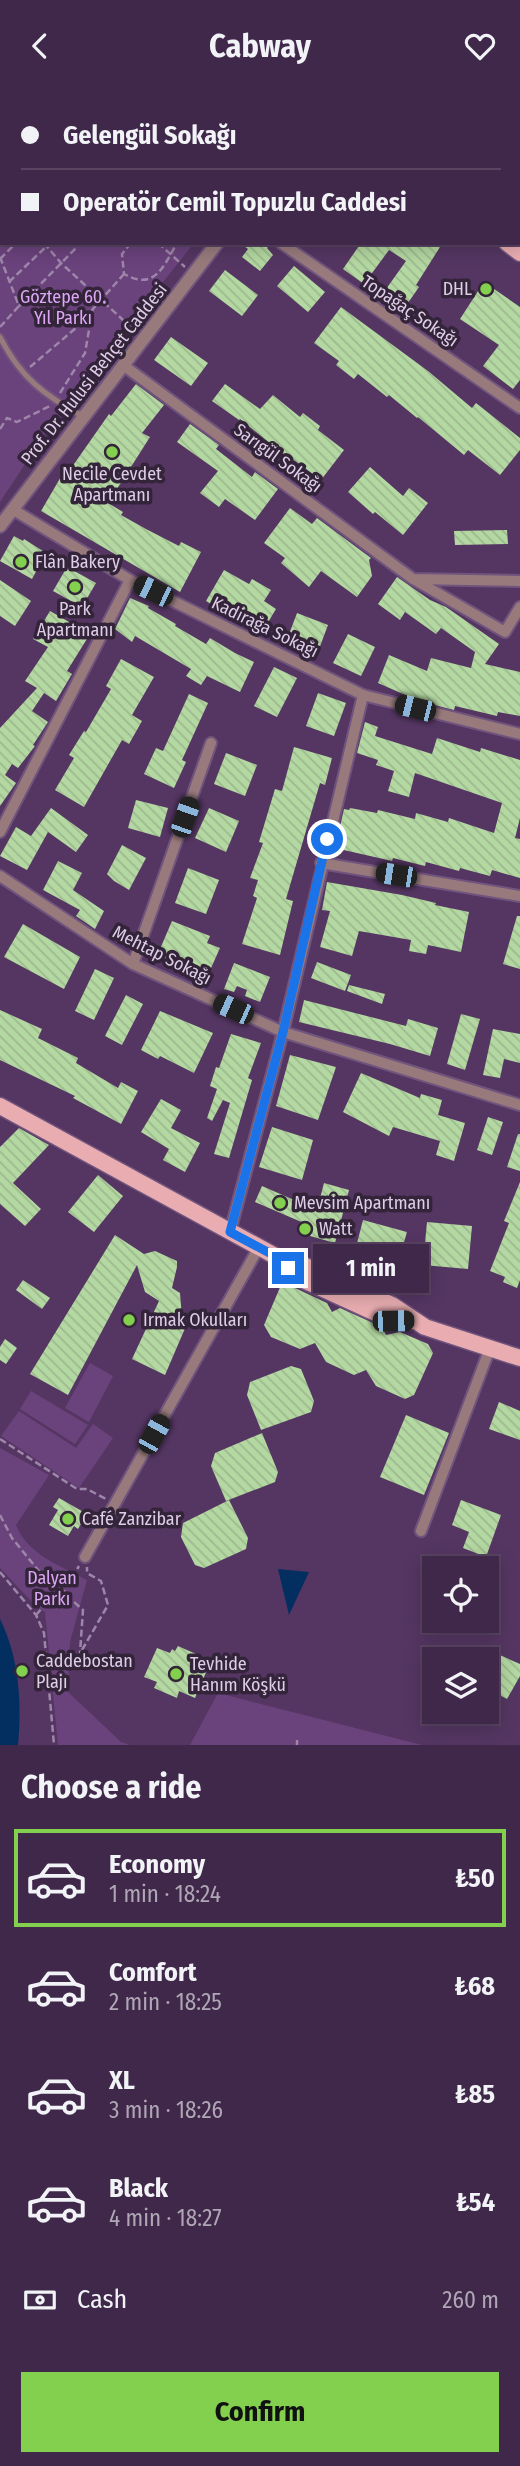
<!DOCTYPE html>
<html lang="en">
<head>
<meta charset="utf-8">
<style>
  :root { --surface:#40284a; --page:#473051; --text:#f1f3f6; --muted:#aea6b5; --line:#594462; --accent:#83d04f }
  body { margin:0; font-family:"Fira Sans Condensed",sans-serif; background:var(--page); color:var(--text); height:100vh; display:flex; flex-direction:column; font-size:26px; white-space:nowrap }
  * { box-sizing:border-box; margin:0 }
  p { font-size:23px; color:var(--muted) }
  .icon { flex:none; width:38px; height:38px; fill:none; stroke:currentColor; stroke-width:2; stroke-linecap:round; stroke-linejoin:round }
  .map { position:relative; height:1654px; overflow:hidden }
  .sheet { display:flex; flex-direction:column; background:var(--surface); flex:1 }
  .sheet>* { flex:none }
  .banner { position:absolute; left:0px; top:0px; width:522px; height:154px; box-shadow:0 4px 18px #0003,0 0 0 2px var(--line); display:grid; align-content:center; height:154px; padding:0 21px; background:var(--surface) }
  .controls { position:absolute; left:422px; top:1465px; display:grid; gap:14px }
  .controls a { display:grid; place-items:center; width:77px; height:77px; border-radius:0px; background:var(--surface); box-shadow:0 4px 18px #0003,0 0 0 2px var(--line); font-size:35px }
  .end { position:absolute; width:32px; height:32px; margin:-16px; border:9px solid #1a73e8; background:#fff; box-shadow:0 0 0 4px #fff }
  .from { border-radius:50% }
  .bubble { position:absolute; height:49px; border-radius:0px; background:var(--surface); box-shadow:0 4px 18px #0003,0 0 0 2px var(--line); font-size:23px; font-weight:700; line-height:49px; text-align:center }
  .car { position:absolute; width:21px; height:42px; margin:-21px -10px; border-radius:9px; box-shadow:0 0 5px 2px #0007; background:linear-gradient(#222 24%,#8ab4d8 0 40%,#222 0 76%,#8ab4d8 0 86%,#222 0) }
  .banner b { display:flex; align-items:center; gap:24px; height:66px; font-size:26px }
  .banner b+b { border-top:2px solid var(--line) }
  .banner i { width:18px; height:18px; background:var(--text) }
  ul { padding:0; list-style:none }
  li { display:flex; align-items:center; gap:21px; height:98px; margin:0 14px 10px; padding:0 7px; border:4px solid transparent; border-radius:0px }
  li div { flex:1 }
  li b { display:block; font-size:26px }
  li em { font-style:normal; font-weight:700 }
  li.current { border-color:var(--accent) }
  li>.icon { width:63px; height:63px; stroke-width:1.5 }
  h2 { padding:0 21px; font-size:32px; line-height:84px }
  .pay { display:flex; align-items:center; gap:18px; height:77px; padding:0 21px; font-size:26px }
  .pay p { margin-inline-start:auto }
  .cta { display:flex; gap:14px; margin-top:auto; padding:14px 21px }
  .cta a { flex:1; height:80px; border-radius:0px; background:var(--accent); color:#111; font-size:28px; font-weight:700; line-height:80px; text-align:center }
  header { display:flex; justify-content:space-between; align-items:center; height:91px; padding:0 21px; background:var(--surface); font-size:32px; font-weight:700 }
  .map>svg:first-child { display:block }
  .green { fill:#6a427c }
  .water { fill:#032f60 }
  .building { fill:url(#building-back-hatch) }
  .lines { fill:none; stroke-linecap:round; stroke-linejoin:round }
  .service-casing { stroke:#71547e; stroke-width:9 }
  .minor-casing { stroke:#71547e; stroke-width:14 }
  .tertiary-casing { stroke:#71547e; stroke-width:16 }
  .secondary-casing { stroke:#71547e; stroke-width:18 }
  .primary-casing { stroke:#71547e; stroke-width:19 }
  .path { stroke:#9e86aa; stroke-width:2.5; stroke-dasharray:7 3.5; stroke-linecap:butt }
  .service { stroke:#987a7c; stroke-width:5 }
  .minor { stroke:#987a7c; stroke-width:10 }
  .tertiary { stroke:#987a7c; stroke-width:12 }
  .secondary { stroke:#c6979a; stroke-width:14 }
  .primary { stroke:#e9adb1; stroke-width:16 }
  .route { stroke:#1a73e8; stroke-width:9 }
  .poi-dot { fill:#83d04f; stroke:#332439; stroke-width:2.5 }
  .labels { text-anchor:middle; stroke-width:7; stroke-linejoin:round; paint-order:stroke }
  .poi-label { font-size:18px; fill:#dfcde8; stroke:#332439; text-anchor:start }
  .park-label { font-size:18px; fill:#dca7f5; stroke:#332439 }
  .street-label { font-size:18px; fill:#dfcde8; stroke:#332439 }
</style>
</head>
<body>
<header><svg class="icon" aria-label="back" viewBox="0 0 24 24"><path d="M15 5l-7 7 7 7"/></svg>Cabway<svg class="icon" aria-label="heart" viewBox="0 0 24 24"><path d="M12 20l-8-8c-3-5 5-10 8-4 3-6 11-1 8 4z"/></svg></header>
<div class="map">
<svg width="520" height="1654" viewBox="0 0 520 1654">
  <defs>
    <pattern id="building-back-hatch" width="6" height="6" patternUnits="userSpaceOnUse" patternTransform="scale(1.75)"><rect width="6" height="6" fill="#b4d8a1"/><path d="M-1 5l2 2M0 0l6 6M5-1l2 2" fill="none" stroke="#9db98f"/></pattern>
  </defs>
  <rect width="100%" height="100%" fill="#553663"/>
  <g class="green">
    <path d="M0,0L245,2H2V152H194L58,323L0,411Z"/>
    <path d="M90,1272L113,1285L89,1331L65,1317Z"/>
    <path d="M31,1300L88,1334L75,1353L20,1318Z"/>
    <path d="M19,1320L76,1357L93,1333L113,1347L79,1397L1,1345Z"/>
    <path d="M0,1357L49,1384L16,1434C27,1463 61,1475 87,1489L70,1551L68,1601L121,1651L130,1654H58L45,1521L37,1516L0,1477Z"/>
    <path d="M218,1602L422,1654H190Z"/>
  </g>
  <g class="water">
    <path d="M278,1478L309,1481L289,1524Z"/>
    <path d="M0,1528C19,1566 22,1612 18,1654H0Z"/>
  </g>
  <g class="building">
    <path d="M240,152H271L267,157L273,164L260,180L242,166L248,158Z"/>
    <path d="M361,152H434L440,156L416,194L419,196L401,222L379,208L406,170L389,159L364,193L343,178Z"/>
    <path d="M294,175L325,201L308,221L277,195Z"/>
    <path d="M225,179L258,204L242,225L209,200Z"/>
    <path d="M484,191L520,216V289L513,298L483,275L499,254L460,228Z"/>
    <path d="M341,216L428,280L472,317L476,312L520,347V359L500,384L468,359L464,364L418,326L417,327L389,304L387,306L358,283L354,288L336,274L339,270L314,252Z"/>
    <path d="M171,246L208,272L191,295L154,269Z"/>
    <path d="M136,293L164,314L142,342L150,346L108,412L123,421L121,424L146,438L179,455L181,451L201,461L180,501L41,420L62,384L65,386L109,323L111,325Z"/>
    <path d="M225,293L260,318L273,304L300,326L303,322L320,335L318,339L344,359L321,389L294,369L293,371L240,328L239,329L212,310Z"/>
    <path d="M190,333L219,354L216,358L252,386L255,381L278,398L255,429L225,408L219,416L200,402L218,380L177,351Z"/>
    <path d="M370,376L403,405L409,397L428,412L403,444L375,421L373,423L348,401Z"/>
    <path d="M290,417L312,433L317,427L371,467L369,469L372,485L357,506L321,480L309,496L281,472L285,467L264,452Z"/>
    <path d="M507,439L508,453L455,454L454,440Z"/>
    <path d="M14,445L23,450L24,448L46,462L32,488L0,470Z"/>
    <path d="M67,476L96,492L82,516L53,500Z"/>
    <path d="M224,479L249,493L252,488L271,499L264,510L276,518L264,538L253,532L250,537L206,510Z"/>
    <path d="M397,486L430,509L446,516L499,553L485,573L520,581V625L498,621L497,625L455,615L454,619L419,610L378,592L389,564L427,580L431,567L471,577L475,561L441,537L436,543L405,521L400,529L378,513Z"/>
    <path d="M0,489L31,510L15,535L0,525Z"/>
    <path d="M130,507L149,515L148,517L176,533L175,535L206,553L210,547L235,562L254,571L240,601L207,585L201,594L186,585L191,578L135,545L132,551L115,538Z"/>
    <path d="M50,520L90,543L67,580L72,583L56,610L44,602L32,620L48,631L33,654L35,655L18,677L12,673L5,684L16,692L0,715V637L37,597L25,590L48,556L33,548Z"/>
    <path d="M297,522L328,534L316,566L285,554Z"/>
    <path d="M348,543L375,556L361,585L333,572Z"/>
    <path d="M121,568L154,586L132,624L142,630L129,653L122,649L84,716L55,699L74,667L69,664L84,640L86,641L111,598L106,595Z"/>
    <path d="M274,576L297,587L277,626L254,615Z"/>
    <path d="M318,602L346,612L334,645L306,635Z"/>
    <path d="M189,603L208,612L182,669L186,671L174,697L144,683L156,657L163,660Z"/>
    <path d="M365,631L378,636L375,645L432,663L437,647L480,661L481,657L520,669V727L515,747L520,748V787L492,779L490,785L460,777L459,780L426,771L425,775L393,767L392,770L335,757L344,718L349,719L350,717L377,722L378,719L415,728L416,722L448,731L449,727L494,742L502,712L415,682L409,706L388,700L394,680L376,674L378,669L357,662Z"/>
    <path d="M294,656L332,667L325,694L320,692L286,808L293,810L280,864L242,853L257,807L253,805L258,789L250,787L263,752L259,751L275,698L282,700Z"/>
    <path d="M226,662L257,674L245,705L214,693Z"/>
    <path d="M136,709L168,717L160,746L128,737Z"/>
    <path d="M51,717L88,744L76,761L48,741L27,779L0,765L16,736L31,745Z"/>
    <path d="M209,717L239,730L226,761L195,747Z"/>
    <path d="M122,754L146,767L129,799L114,790L107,783Z"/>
    <path d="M58,770L82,782L73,799L104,820L95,838L76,825L80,819L43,799Z"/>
    <path d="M188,777L219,789L206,823L175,812Z"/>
    <path d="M327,791L402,804L436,812L435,814L469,821L461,861L428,854L426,863L409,860L411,849L359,840L352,865L320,856L330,820L322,819Z"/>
    <path d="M517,825H520V878L503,873Z"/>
    <path d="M172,830L210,845L207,852L220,857L207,886L157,865Z"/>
    <path d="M23,833L80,866L64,898L4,866Z"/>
    <path d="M317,871L351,884L345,900L311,887Z"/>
    <path d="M234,872L270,886L260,911L245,905L247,899L237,895L234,901L224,898Z"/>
    <path d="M95,878L114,887L94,929L75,920Z"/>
    <path d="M349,894L385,903L382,913L347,900Z"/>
    <path d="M126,904L143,913L122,954L105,945Z"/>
    <path d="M304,909L406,935L408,928L438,937L430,965L390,953L299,931Z"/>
    <path d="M0,919L42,938L38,947L78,967L76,972L118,997L121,991L138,1000L121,1033L73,1007L75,1005L0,969Z"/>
    <path d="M160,920L213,942L194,982L160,965L158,968L141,959Z"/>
    <path d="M461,923L480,928L465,979L447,973Z"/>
    <path d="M493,938L520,943V972L504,968L500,987L483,984Z"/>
    <path d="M231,943L261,952L248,987L252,989L229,1067L214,1063L230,1012L223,1009L212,1030L207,1027L217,998L210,995L216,976L219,977Z"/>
    <path d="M290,964L336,976L318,1029L276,1015Z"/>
    <path d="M361,982L420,1007L421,1003L442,1009L438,1024L465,1032L454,1070L436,1064L440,1050L393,1036L389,1045L343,1021Z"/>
    <path d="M161,1008L181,1019L171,1037L200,1052L185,1081L163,1069L169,1058L141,1041Z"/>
    <path d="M488,1026L503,1031L492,1064L477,1059Z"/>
    <path d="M272,1036L313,1049L302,1089L259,1076Z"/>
    <path d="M19,1037L49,1054L13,1092L41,1118L25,1135L0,1113V1056Z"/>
    <path d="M518,1043H520V1080L507,1076Z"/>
    <path d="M98,1084L123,1105L94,1141L68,1121Z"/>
    <path d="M520,1091V1189L517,1197L503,1191L505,1186L490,1180L509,1132L504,1130Z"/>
    <path d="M324,1092L349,1099L335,1152L310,1145L313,1136L255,1111L262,1095L317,1119Z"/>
    <path d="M363,1129L407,1141L398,1172L355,1160Z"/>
    <path d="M427,1131L472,1135L468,1178L423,1174Z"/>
    <path d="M115,1144L144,1163L155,1160L177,1170V1176L172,1197L180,1202L182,1227L186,1235L165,1284L132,1268L159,1210L145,1201L137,1174L68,1304L30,1283Z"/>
    <path d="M23,1189L50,1207L42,1218L16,1199Z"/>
    <path d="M288,1191L295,1197L327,1212L332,1221L340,1217L382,1236L386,1244L400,1241L428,1253L433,1262L414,1304L405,1308L376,1295L366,1279L354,1284L326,1271L315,1252L300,1258L271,1246L264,1234L281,1194Z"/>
    <path d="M5,1248L17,1257L6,1273L0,1269V1256Z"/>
    <path d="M291,1275L301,1278L314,1310L311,1321L261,1339L247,1304L250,1291Z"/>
    <path d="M499,1311L520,1320V1349L489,1338Z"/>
    <path d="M406,1324L449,1342L424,1404L380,1386Z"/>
    <path d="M262,1342L278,1381L275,1391L226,1410L211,1375L215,1362Z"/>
    <path d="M59,1407L87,1423L78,1438L74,1435L68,1445L49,1434L58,1419L53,1416Z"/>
    <path d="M229,1409L248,1447L246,1458L204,1477L195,1474L181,1446L183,1432Z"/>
    <path d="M461,1409L501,1424L486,1466L463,1457L469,1441L452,1434Z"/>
    <path d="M178,1555L196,1563L193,1568L197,1569L195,1574L207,1579L195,1607L179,1600L177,1607L154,1597L157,1591L144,1586L157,1557L170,1562L172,1558L175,1560Z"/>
    <path d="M486,1558L520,1573V1585L507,1608L486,1597Z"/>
  </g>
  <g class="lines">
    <g class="service-casing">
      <path id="service" d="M0,246C20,286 45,305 84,326"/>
    </g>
    <g class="minor-casing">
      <g id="minor">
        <path d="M281,152L520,317"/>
        <path d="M123,274L413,488L520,490"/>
        <path d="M12,418L130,489L363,604L520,643"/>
        <path d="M415,489L505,541L520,516"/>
        <path d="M0,741L130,489"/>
        <path d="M321,772L520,805"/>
        <path d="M0,785L133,873L283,941L520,1014"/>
        <path d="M133,873L211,652"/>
        <path d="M230,1141L283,941L363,604"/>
        <path d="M421,1440L490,1257"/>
        <path d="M85,1466L259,1156"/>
      </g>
    </g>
    <g class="tertiary-casing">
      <path id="tertiary" d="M0,435L217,152"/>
    </g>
    <g class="secondary-casing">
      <path id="secondary" d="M336,2L338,0"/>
    </g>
    <g class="primary-casing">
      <g id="primary">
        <path d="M295,0L297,2"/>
        <path d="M507,152L520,162"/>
        <path d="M0,1015L277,1166L301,1173L392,1214L425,1236L520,1267"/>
        <path d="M279,1168L299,1187L393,1230H414"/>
      </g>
    </g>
    <g class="path">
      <path d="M137,0L142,2"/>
      <path d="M92,2L94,0"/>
      <path d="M117,2L121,0"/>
      <path d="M162,2L164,0"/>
      <path d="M232,2L234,0"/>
      <path d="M0,96L2,94"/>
      <path d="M0,103L2,105"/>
      <path d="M0,133L2,131"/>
      <path d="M44,152L61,172L135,240"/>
      <path d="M75,152L78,155L81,152"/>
      <path d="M131,152L122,163L124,183C155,200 163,176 177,152"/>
      <path d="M158,152L185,176"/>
      <path d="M0,166L19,215L78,155"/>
      <path d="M0,168L16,152"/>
      <path d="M9,191L50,152"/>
      <path d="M0,236L19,215"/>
      <path d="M30,276L76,237L124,183"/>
      <path d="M60,302L85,262L93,216"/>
      <path d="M0,338L7,327L17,331L50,315"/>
      <path d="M0,1348L77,1398H87L106,1408"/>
      <path d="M0,1424L12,1447L38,1479L83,1519L80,1562"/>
      <path d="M0,1481L36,1524L44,1542L54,1654"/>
      <path d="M36,1524L49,1509L64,1500L79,1475"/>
      <path d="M82,1559L108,1514L101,1490L87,1482V1476"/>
      <path d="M297,1649V1654"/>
    </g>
    <use href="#service" class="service"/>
    <use href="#minor" class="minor"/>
    <use href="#tertiary" class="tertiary"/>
    <use href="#secondary" class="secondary"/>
    <use href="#primary" class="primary"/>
  </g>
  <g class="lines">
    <path class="route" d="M288,1177L277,1166L230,1141L283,941L327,748"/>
  </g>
  <g class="poi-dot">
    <circle cx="486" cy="198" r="7"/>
    <circle cx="112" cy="361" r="7"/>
    <circle cx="21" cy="471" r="7"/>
    <circle cx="75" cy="496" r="7"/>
    <circle cx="280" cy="1112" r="7"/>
    <circle cx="305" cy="1138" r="7"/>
    <circle cx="129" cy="1229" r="7"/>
    <circle cx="68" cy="1428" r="7"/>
    <circle cx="22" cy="1580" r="7"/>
    <circle cx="176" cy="1583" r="7"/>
  </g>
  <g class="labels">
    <g class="poi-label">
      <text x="472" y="204" text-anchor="end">DHL</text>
      <text x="112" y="389" text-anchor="middle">Necile Cevdet<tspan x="112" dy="21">Apartmanı</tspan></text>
      <text x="35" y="477">Flân Bakery</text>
      <text x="75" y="524" text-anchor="middle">Park<tspan x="75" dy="21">Apartmanı</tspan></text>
      <text x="294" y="1118">Mevsim Apartmanı</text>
      <text x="319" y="1144">Watt</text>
      <text x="143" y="1235">Irmak Okulları</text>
      <text x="82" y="1434">Café Zanzibar</text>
      <text x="36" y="1576">Caddebostan<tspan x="36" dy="21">Plajı</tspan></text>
      <text x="190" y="1579">Tevhide<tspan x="190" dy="21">Hanım Köşkü</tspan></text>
    </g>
    <g class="park-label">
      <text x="63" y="212">Göztepe 60.<tspan x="63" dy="21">Yıl Parkı</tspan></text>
      <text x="52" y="1493">Dalyan<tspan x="52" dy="21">Parkı</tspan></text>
    </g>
    <g class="street-label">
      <text transform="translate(410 220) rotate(34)" y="6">Topağaç Sokağı</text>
      <text transform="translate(94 283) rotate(-52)" y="6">Prof. Dr. Hulusi Behçet Caddesi</text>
      <text transform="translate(278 367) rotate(36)" y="6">Sarıgül Sokağı</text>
      <text transform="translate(265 536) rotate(26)" y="6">Kadirağa Sokağı</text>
      <text transform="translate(162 864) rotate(27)" y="6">Mehtap Sokağı</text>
    </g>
  </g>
</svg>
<div class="controls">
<a><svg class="icon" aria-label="locate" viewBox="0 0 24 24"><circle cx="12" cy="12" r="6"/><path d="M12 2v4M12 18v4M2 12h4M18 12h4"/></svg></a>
<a><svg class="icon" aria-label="layers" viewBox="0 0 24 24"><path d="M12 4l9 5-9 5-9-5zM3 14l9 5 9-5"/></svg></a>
</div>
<i class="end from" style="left:327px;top:748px"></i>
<i class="end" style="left:288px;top:1177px"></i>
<div class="bubble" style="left:313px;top:1153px;width:116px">1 min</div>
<i class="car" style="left:153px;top:500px;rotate:296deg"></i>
<i class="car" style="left:415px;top:617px;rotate:284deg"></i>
<i class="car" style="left:185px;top:726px;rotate:19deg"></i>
<i class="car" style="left:396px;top:784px;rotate:279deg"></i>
<i class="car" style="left:233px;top:918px;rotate:294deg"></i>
<i class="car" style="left:393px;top:1230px;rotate:89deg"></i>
<i class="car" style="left:154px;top:1343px;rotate:29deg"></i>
<div class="banner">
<b><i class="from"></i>Gelengül Sokağı</b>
<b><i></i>Operatör Cemil Topuzlu Caddesi</b>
</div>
</div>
<section class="sheet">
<h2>Choose a ride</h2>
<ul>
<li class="current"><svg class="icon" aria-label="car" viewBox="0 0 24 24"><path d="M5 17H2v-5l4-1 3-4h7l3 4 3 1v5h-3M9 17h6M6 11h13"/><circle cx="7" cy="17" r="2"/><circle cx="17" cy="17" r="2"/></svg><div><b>Economy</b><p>1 min · 18:24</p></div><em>₺50</em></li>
<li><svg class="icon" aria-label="car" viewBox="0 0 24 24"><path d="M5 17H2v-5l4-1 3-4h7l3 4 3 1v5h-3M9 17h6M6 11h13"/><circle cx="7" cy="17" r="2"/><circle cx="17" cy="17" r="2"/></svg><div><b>Comfort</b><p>2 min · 18:25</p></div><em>₺68</em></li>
<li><svg class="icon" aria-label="car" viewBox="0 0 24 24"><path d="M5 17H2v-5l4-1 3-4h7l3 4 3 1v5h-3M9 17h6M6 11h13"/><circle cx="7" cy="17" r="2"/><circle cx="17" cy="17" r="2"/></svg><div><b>XL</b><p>3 min · 18:26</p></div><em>₺85</em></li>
<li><svg class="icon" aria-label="car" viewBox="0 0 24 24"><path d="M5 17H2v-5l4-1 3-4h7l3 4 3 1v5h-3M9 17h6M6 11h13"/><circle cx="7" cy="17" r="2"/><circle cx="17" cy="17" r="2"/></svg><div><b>Black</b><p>4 min · 18:27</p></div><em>₺54</em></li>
</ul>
<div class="pay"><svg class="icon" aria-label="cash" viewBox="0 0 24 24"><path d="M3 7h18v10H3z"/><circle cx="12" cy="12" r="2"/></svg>Cash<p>260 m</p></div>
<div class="cta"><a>Confirm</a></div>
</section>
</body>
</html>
